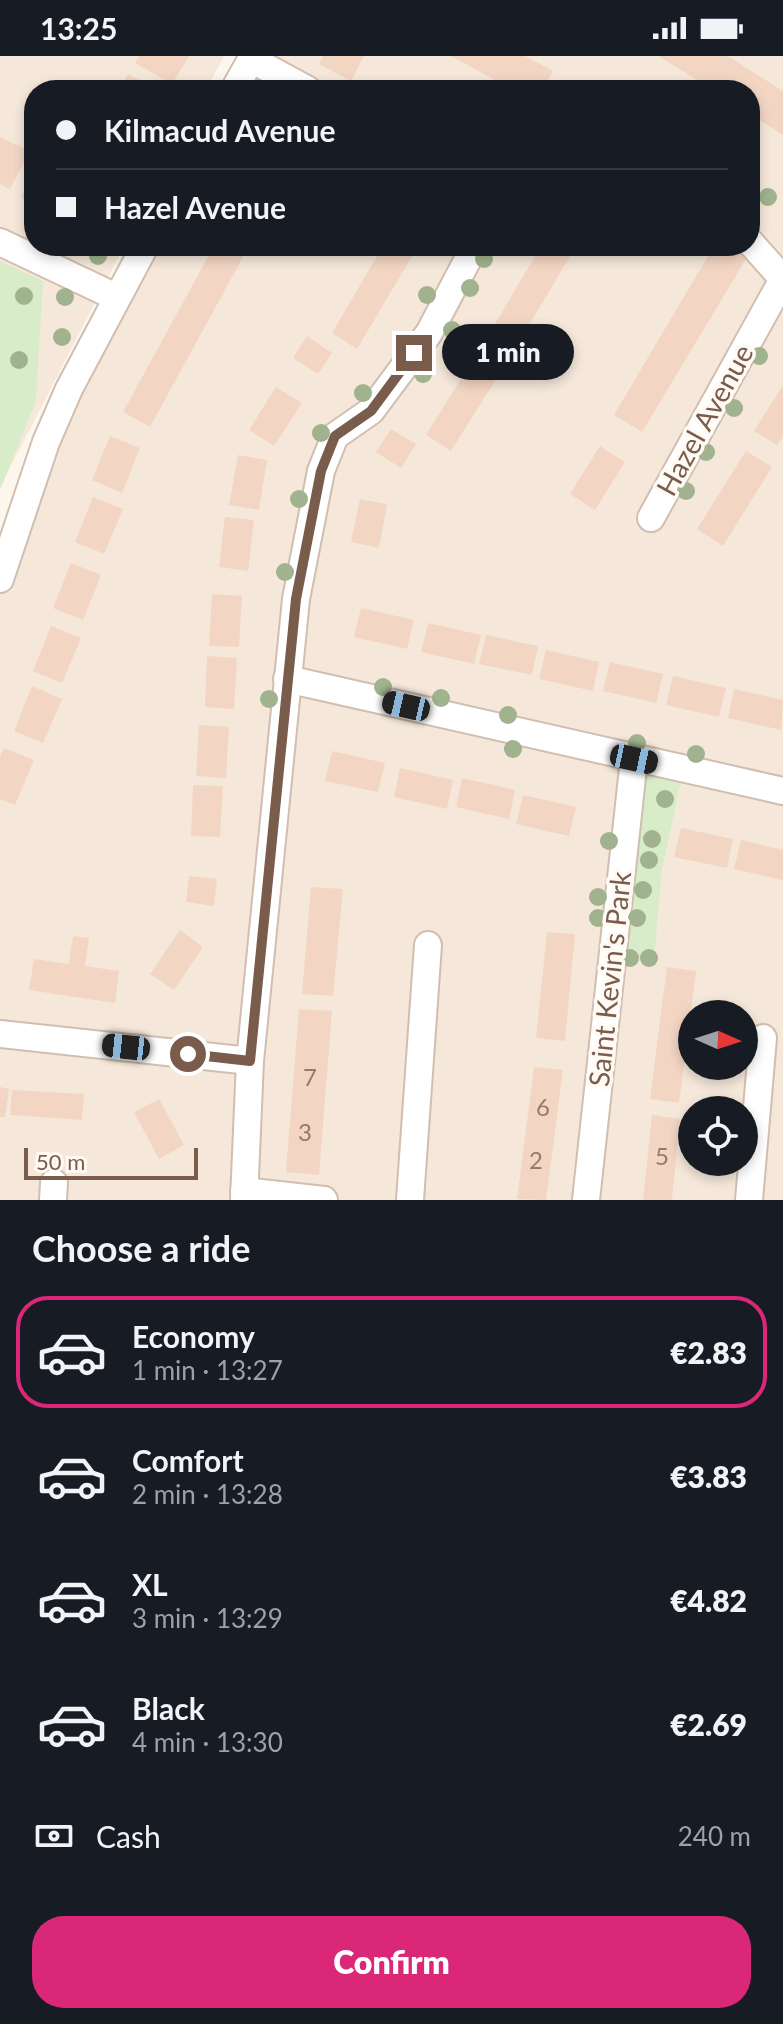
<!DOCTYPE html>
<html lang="en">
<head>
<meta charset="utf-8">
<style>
  :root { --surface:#171b24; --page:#20242c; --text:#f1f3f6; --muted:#9ea1a6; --line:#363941; --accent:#db2777 }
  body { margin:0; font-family:Lato,sans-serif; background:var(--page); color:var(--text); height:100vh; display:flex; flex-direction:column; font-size:30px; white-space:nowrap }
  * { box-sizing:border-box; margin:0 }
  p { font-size:26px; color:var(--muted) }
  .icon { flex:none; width:44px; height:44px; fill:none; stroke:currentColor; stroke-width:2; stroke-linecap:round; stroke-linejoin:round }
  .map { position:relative; height:1144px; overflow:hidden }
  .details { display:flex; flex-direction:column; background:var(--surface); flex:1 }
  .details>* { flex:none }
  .hud { position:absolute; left:24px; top:24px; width:736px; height:176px; border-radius:32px; box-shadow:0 4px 12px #0003; display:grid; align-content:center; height:176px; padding:0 32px; background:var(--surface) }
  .needle { width:52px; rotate:93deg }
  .buttons { position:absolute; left:678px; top:944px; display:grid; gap:16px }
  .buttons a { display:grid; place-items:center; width:80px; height:80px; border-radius:50%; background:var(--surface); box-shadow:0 4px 12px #0003; font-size:40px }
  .scale { position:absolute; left:24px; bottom:20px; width:174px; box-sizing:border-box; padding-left:8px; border:4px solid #7a5c4d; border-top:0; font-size:22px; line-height:28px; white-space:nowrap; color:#7a5c4d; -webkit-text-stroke:6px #fffaf3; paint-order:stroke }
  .end { position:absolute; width:36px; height:36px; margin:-18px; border:10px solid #7a5c4d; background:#fff; box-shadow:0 0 0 4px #fff }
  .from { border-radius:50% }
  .bubble { position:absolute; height:56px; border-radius:28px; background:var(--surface); box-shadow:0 4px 12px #0003; font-size:26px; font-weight:800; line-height:56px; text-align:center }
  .car { position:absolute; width:24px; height:48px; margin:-24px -12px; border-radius:10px; box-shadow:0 0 6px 2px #0007; background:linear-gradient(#222 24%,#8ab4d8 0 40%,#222 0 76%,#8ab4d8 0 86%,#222 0) }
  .hud b { display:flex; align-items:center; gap:28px; height:76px; font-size:30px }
  .hud b+b { border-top:2px solid var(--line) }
  .hud i { width:20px; height:20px; background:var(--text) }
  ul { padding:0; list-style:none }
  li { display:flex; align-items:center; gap:24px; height:112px; margin:0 16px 12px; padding:0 16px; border:4px solid transparent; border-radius:32px }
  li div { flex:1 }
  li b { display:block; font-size:30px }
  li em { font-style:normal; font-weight:800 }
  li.current { border-color:var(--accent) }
  li>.icon { width:72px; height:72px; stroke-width:1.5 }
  h2 { padding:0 32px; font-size:36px; line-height:96px }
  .pay { display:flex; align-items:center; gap:20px; height:88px; padding:0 32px; font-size:30px }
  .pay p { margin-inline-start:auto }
  .action { display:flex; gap:16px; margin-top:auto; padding:16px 32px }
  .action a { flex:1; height:92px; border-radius:32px; background:var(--accent); color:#fff; font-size:32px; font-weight:800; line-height:92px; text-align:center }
  .status { display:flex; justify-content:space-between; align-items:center; height:56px; padding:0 40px; background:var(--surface); direction:ltr }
  .status svg { height:22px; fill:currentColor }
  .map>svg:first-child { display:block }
  .residential { fill:#f5e8da; fill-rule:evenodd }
  .green { fill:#d8ecc9 }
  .building { fill:#f3d5c3 }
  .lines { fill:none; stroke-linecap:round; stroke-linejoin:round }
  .minor-casing { stroke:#d1beb0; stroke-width:30 }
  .minor { stroke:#fff; stroke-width:26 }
  .tree { fill:#a0b28e }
  .route { stroke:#7a5c4d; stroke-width:10 }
  .labels { text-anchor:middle; stroke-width:7; stroke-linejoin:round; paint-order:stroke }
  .number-label { font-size:24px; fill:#987a6a }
  .street-label { font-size:28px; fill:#7a5c4d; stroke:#fffaf3 }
</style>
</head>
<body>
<div class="status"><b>13:25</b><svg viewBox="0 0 49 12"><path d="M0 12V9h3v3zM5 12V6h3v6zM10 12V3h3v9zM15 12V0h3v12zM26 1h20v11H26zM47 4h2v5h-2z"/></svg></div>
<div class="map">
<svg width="783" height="1144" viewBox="0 0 783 1144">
  <rect width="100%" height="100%" fill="#fdf6ec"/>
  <g class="residential">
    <path d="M0,0H224L206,34H34V190H124L0,431Z"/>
    <path d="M253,0H783V1144H0V523L145,190H750V34H234ZM684,714L662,814L654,907L612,902ZM692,958H744V1010H692ZM692,1054H744V1106H692Z"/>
  </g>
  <g class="green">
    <path d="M0,205L43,225L36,345L0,434Z"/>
    <path d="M634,703L684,713L662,814L654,907L612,902Z"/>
  </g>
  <g class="building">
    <path d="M139,0H189L172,28L135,7Z"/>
    <path d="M323,0H364L351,25L319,8Z"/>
    <path d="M451,0H525L553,15L543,34H513Z"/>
    <path d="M659,0H728L783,35V79L750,58V34H713Z"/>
    <path d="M128,18L158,34H120Z"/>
    <path d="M0,81L30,95L10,133L0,128Z"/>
    <path d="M34,114V148L21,142Z"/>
    <path d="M214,190H249L150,371L123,356Z"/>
    <path d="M383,190H418L357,293L332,277Z"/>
    <path d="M541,190H576L509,303L483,288Z"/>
    <path d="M714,190H736L749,198L642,376L614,359Z"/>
    <path d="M307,280L332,297L318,318L293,302Z"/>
    <path d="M471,307L496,323L451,395L426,379Z"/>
    <path d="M783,329V380L777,389L754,375Z"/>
    <path d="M276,331L302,347L274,390L249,374Z"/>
    <path d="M391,373L416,388L401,412L376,396Z"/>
    <path d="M110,380L140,392L122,437L92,424Z"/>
    <path d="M600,390L625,406L595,454L570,438Z"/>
    <path d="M746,395L772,411L723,490L697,473Z"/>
    <path d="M238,399L267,404L259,454L229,449Z"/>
    <path d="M93,441L123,453L104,498L75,486Z"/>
    <path d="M360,443L387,448L379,492L351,486Z"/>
    <path d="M225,461L254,464L248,515L219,511Z"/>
    <path d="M71,507L101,519L83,564L53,552Z"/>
    <path d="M212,538L242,540L239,591L209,590Z"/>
    <path d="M361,552L414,564L407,593L354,581Z"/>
    <path d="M428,567L481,579L474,608L421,596Z"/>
    <path d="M51,570L81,582L62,627L33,615Z"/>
    <path d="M486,579L538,590L532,619L479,608Z"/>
    <path d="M546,594L599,606L593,635L539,623Z"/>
    <path d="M207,600L237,602L234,653L205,651Z"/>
    <path d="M610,606L663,618L656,647L603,635Z"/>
    <path d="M673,620L726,632L719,661L666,649Z"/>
    <path d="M32,630L62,643L43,687L14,675Z"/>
    <path d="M734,633L783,644L781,674L728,662Z"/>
    <path d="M199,669L229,671L226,722L196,720Z"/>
    <path d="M4,692L34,704L15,749L0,743V701Z"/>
    <path d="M332,695L385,707L378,736L325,725Z"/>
    <path d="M400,712L453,724L447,753L394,741Z"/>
    <path d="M462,722L515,734L509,763L456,751Z"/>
    <path d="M193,729L223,730L220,781L191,780Z"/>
    <path d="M523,739L576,751L569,780L516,768Z"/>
    <path d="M681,772L733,783L727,812L674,801Z"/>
    <path d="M741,784L783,794V824L734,813Z"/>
    <path d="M189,820L217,823L214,850L186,846Z"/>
    <path d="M311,831L343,833L333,940L302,938Z"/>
    <path d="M180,874L203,891L174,934L150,918Z"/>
    <path d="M547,876L575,878L565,985L536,982Z"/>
    <path d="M73,880L89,882L85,910L119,915L115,947L29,934L34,903L69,908Z"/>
    <path d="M667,911L696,915L679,1047L650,1043Z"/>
    <path d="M299,953L332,955L319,1119L286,1116Z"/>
    <path d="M534,1011L563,1014L546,1144L517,1143Z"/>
    <path d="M0,1031L9,1033L5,1061H0Z"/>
    <path d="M12,1034L84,1038L82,1064L10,1059Z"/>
    <path d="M159,1043L184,1089L159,1103L134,1056Z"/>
    <path d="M652,1059L680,1063L672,1144H643Z"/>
  </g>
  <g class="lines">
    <g class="minor-casing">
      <g id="minor">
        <path d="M251,3L308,34"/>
        <path d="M234,34L253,0"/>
        <path d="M0,186L116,241"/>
        <path d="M750,186L783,223"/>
        <path d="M651,462L783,223"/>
        <path d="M0,523L46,386L69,333L145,190"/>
        <path d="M287,623L783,735"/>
        <path d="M0,978L250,1005"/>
        <path d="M244,1135L324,1144"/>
        <path d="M53,1144L54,1127"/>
        <path d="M244,1144L250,1005L296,543L321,415L335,380L371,355L429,277L475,190"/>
        <path d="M410,1144L428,889"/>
        <path d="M586,1144L634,703"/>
        <path d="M749,1144L763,982"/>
      </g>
    </g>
    <use href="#minor" class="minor"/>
  </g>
  <g class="tree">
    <circle cx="768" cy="141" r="9"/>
    <circle cx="98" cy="200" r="9"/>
    <circle cx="484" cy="203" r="9"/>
    <circle cx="470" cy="232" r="9"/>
    <circle cx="427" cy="239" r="9"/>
    <circle cx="24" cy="240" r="9"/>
    <circle cx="65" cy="241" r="9"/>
    <circle cx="452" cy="274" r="9"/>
    <circle cx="62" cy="281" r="9"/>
    <circle cx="759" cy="300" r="9"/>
    <circle cx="19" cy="304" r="9"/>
    <circle cx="423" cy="318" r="9"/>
    <circle cx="363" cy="337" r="9"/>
    <circle cx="734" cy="352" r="9"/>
    <circle cx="321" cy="377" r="9"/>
    <circle cx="706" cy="396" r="9"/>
    <circle cx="686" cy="435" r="9"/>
    <circle cx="299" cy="443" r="9"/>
    <circle cx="285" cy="516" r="9"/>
    <circle cx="383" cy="631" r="9"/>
    <circle cx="441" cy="642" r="9"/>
    <circle cx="269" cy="643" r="9"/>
    <circle cx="508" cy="659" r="9"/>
    <circle cx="637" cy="687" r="9"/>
    <circle cx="513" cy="693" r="9"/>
    <circle cx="696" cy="698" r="9"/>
    <circle cx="665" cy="743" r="9"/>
    <circle cx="652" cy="783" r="9"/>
    <circle cx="609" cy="785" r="9"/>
    <circle cx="649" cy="804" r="9"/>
    <circle cx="643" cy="834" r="9"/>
    <circle cx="598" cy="841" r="9"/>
    <circle cx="598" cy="862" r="9"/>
    <circle cx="637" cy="862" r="9"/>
    <circle cx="630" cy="902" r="9"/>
    <circle cx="649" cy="902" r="9"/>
  </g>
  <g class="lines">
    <path class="route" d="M188,998L250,1005L296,543L321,415L335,380L371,355L414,297"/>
  </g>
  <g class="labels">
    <g class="number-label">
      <text x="310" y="1030">7</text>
      <text x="543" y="1060">6</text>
      <text x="305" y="1085">3</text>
      <text x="662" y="1109">5</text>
      <text x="536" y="1113">2</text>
    </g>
    <g class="street-label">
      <text transform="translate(705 364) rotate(-61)" y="10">Hazel Avenue</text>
      <text transform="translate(610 923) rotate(-84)" y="10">Saint Kevin's Park</text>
    </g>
  </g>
</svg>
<div class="buttons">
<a><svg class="needle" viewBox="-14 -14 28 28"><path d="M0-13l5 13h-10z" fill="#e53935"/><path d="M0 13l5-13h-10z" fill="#9ea1a6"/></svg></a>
<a><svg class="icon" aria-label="locate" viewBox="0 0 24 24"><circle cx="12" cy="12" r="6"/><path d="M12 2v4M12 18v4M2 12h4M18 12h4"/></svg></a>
</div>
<div class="scale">50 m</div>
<i class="end from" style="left:188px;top:998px"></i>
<i class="end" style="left:414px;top:297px"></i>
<div class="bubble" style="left:442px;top:268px;width:132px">1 min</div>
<i class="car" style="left:406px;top:650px;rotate:283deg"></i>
<i class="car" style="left:634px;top:703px;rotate:102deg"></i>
<i class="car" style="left:126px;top:991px;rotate:276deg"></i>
<div class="hud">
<b><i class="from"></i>Kilmacud Avenue</b>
<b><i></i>Hazel Avenue</b>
</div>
</div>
<section class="details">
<h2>Choose a ride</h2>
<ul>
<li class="current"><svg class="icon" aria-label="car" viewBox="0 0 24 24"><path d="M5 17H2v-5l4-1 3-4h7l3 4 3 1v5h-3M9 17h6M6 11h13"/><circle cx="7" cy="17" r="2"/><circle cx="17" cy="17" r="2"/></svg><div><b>Economy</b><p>1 min · 13:27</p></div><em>€2.83</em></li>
<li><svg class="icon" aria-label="car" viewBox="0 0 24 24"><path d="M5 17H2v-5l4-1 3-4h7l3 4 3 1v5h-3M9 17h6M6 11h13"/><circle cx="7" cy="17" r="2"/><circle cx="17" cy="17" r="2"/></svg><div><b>Comfort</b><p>2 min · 13:28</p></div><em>€3.83</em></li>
<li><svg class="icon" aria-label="car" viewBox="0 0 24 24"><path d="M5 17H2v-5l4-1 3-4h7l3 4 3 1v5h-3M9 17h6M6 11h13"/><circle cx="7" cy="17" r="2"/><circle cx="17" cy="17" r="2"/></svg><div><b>XL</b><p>3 min · 13:29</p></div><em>€4.82</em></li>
<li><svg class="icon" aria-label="car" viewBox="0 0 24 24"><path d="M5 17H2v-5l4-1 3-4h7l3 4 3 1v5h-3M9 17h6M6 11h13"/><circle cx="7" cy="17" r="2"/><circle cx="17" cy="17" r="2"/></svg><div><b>Black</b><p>4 min · 13:30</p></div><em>€2.69</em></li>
</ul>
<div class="pay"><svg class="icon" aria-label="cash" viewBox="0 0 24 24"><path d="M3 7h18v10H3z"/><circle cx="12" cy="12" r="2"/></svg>Cash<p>240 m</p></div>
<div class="action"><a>Confirm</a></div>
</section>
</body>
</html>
